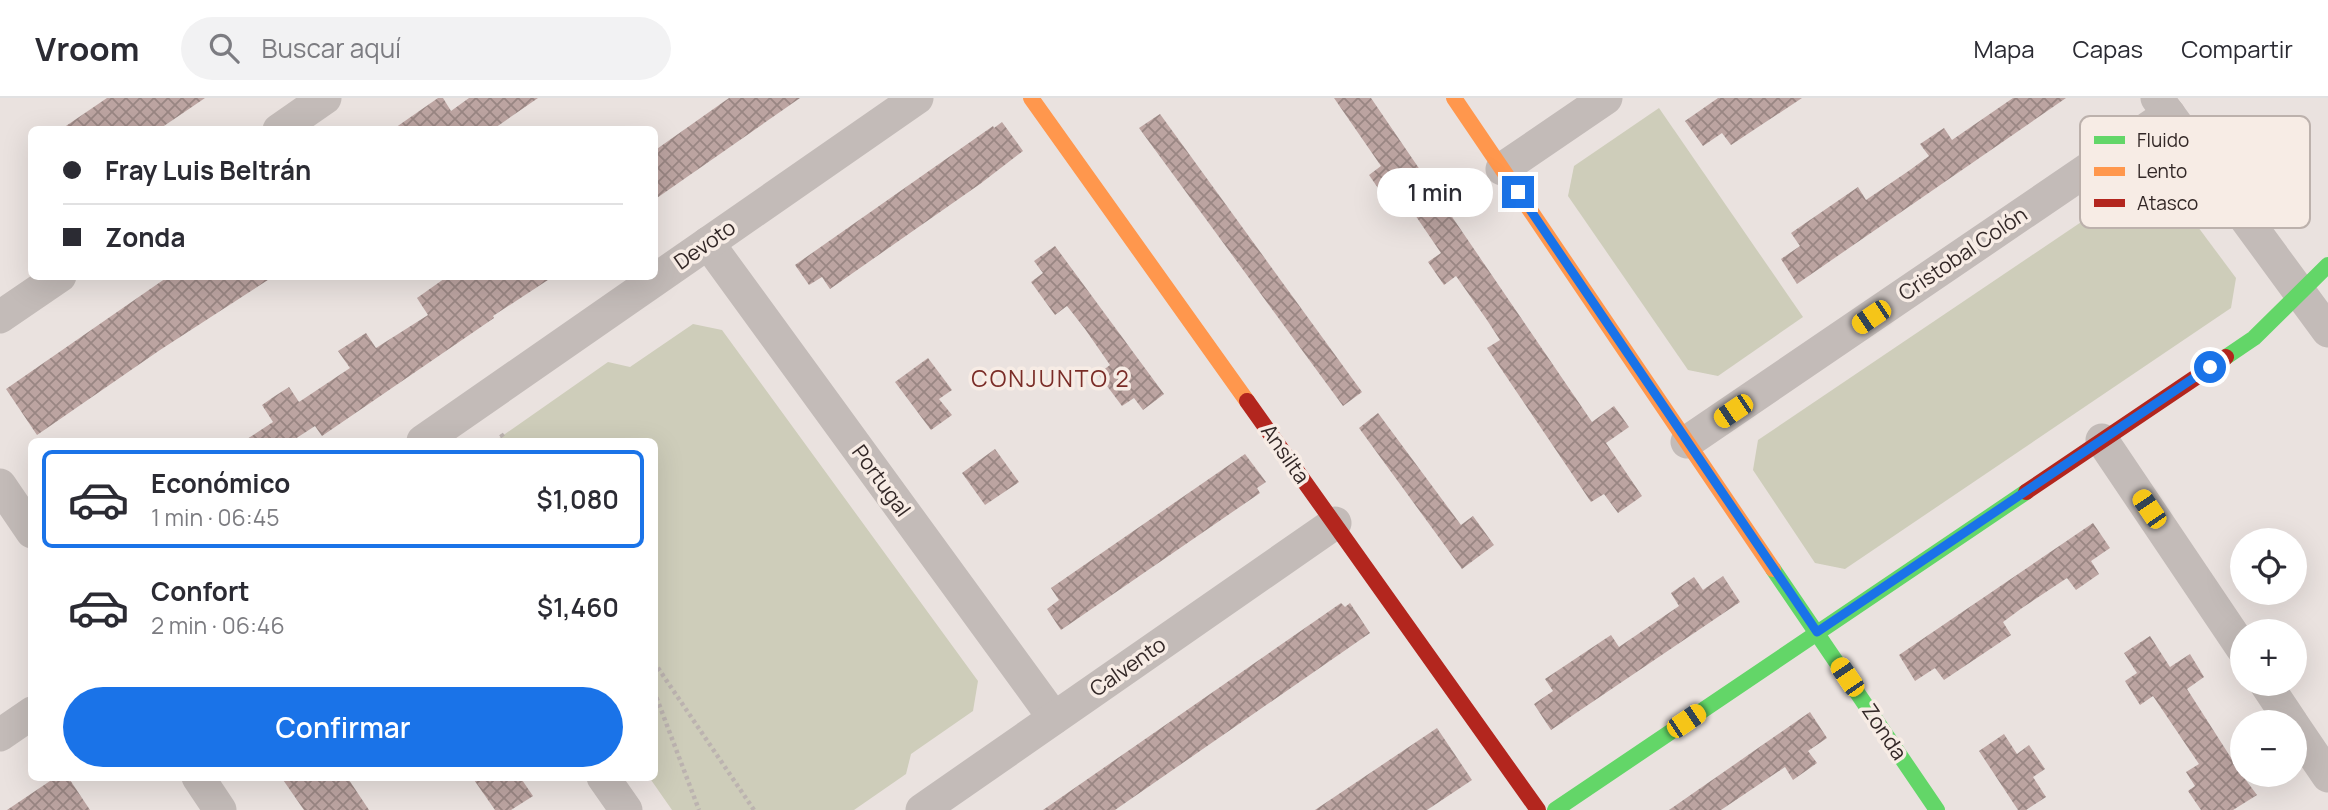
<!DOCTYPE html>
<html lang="es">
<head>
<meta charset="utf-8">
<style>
  :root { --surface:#fff; --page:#f2f2f3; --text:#2b2b33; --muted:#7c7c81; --line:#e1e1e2; --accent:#1a73e8 }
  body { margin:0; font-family:Manrope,sans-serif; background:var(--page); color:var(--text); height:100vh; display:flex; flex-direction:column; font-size:26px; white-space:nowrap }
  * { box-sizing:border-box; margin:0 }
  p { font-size:23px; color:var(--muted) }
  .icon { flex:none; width:38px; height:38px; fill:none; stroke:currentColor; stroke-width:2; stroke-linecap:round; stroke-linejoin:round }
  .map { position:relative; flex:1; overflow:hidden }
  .details { position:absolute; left:28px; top:340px; width:630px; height:343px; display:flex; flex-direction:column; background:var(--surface); border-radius:10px; box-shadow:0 7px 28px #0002 }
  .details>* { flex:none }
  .banner { position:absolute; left:28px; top:28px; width:630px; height:154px; border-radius:10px; box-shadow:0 7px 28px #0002; display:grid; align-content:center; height:154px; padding:0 35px; background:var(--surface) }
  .controls { position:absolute; left:2230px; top:430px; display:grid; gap:14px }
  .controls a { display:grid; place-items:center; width:77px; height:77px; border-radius:50%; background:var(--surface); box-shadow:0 7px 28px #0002; font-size:35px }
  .end { position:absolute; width:32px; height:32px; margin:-16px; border:9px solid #1a73e8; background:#fff; box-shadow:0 0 0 4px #fff }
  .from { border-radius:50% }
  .bubble { position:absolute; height:49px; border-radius:24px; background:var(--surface); box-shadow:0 7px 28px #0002; font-size:23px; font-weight:600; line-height:49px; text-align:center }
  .car { position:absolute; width:21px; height:42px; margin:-21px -10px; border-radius:9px; box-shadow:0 0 5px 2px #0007; background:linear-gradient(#f5c518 24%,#345 0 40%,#f5c518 0 76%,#345 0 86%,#f5c518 0) }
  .banner b { display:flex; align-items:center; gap:24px; height:66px; font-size:26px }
  .banner b+b { border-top:2px solid var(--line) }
  .banner i { width:18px; height:18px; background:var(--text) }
  ul { padding:12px 0 0; list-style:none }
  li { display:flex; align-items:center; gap:21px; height:98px; margin:0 14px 10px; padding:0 21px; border:4px solid transparent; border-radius:10px }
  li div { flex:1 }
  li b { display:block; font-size:26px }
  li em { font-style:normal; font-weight:600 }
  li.current { border-color:var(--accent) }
  li>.icon { width:63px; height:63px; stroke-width:1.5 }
  .primary-button { display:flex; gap:14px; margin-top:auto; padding:14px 35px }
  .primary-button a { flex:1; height:80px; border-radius:42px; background:var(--accent); color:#fff; font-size:28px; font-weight:600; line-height:80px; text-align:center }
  header { display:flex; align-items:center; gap:42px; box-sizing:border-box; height:98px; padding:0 35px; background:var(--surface); border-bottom:2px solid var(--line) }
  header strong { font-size:33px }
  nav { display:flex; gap:38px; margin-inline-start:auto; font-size:24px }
  .search { width:490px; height:63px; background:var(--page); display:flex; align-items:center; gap:18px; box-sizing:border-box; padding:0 24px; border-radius:38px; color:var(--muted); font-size:26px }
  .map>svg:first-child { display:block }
  .green { fill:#cecdba }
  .building { fill:url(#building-cross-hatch) }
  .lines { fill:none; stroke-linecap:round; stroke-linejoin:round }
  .path { stroke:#bcb3b0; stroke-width:4.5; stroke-dasharray:3.5 3.5; stroke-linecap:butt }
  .street { stroke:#c3bbb8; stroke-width:33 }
  .fast { stroke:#63d668; stroke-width:16 }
  .slow { stroke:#ff974d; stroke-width:16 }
  .jam { stroke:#b3261e; stroke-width:16 }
  .route { stroke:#1a73e8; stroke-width:9 }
  .labels { text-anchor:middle; stroke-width:7; stroke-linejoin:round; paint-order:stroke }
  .street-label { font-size:21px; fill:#332827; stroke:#f7ece5 }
  .neighbourhood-label { font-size:23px; letter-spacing:2px; fill:#7a2c27; stroke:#f7ece5 }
  .key { fill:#f7ece5; stroke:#bcb1ac; stroke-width:2 }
  .key-label { font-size:19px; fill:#332827 }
</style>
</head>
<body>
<header>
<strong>Vroom</strong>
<div class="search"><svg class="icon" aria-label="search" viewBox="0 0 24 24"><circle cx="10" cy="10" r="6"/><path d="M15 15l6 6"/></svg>Buscar aquí</div>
<nav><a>Mapa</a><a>Capas</a><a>Compartir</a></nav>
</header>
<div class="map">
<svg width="2328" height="712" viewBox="0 0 2328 712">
  <defs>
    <pattern id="building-cross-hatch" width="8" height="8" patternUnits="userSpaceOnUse" patternTransform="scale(1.75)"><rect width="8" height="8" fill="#bca4a1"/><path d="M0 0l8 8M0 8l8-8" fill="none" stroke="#998683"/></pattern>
  </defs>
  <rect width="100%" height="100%" fill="#eae2df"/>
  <g class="green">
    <path d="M1659,10L1803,219L1718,278L1688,272L1568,98L1574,68Z"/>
    <path d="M2139,85L2169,90L2236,180L2231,210L1845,471L1815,465L1753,372L1758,342Z"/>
    <path d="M693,226L722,232L978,583L973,613L911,656L906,676L854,712H672L649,679H654V343H495L608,264L630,269Z"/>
  </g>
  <g class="building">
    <path d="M107,0H205L158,32H60Z"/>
    <path d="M438,0H443L451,13L469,0H538L492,32H392Z"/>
    <path d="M729,0H800L654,102V53Z"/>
    <path d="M1334,0H1371L1592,324L1614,308L1629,329L1606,345L1642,398L1618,415L1604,396L1591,404L1487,250L1500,242L1487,222L1456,178L1444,187L1428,164L1441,155L1398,92L1385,100L1369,77L1381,68Z"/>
    <path d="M1718,0H1802L1731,47L1722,35L1703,48L1685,23Z"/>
    <path d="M2013,0H2066L1797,186L1781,161L1800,148L1791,135L1858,89L1866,102L1910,72L1929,58L1920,46L1944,30L1952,42Z"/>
    <path d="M1160,16L1362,294L1343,308L1139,30Z"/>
    <path d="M1002,24L1023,53L980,86L830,191L822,179L809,187L795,167L993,28L994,30Z"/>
    <path d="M1055,148L1164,296L1143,312L1134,300L1122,308L1098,276L1110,267L1085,231L1067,208L1055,217L1031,184L1043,175L1034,163Z"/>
    <path d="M169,178H274L160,252L37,337L6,291Z"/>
    <path d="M448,178H554L493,218L494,220L322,338L315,328L292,343H244L273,324L262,307L275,298L289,289L299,304L350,270L338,253L366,235L376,250L428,217L417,200Z"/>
    <path d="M928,260L952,292L939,301L952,317L931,332L895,284Z"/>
    <path d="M1378,315L1461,427L1473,418L1494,447L1462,471L1359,330Z"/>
    <path d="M995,351L1019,384L985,407L962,375Z"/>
    <path d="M1245,356L1266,384L1257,390L1260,395L1061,532L1047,511L1059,502L1051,490Z"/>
    <path d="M2093,425L2110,450L2091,463L2099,476L2076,492L2067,480L2022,510L2003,524L2011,537L1944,582L1935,570L1915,583L1899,557Z"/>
    <path d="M1723,478L1740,504L1551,632L1534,606L1553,593L1545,581L1611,537L1619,549L1679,508L1671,495L1694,479L1703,492Z"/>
    <path d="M1341,505L1345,509L1350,505L1370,535L1115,712H1043Z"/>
    <path d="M2150,538L2170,569L2190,556L2204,579L2187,591L2242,677L2257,697L2233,712H2201L2188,693L2195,688L2186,674L2199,666L2153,598L2140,607L2125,583L2137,575L2124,555Z"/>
    <path d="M1810,614L1827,640L1808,653L1817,665L1793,682L1785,669L1721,712H1669Z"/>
    <path d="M1437,630L1472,682L1427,712H1315Z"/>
    <path d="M2004,636L2017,656L2029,647L2045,671L2033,679L2046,699L2026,712H2018L1979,653Z"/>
    <path d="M56,679H68L90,712H7Z"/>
    <path d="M281,679H347L369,712H304Z"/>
    <path d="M472,679H520L533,698L511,712H495Z"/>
  </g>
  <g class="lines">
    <g class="path">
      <path d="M501,336L506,343"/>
      <path d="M654,564L754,712"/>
      <path d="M654,593L699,712"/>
    </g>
    <g class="street">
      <path d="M2157,0L2328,233"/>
      <path d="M279,32L325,0"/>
      <path d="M1502,71L1606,0"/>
      <path d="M708,145L1054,620"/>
      <path d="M0,219L60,178"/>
      <path d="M2102,342L2242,550"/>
      <path d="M423,343L917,0"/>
      <path d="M1687,344L2169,16"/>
      <path d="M0,387L32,434"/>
      <path d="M2266,586L2292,625"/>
      <path d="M2294,628L2328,678"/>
      <path d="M0,637L32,615"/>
      <path d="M198,679L220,712"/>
      <path d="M603,679L626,712"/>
      <path d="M922,712L1335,425"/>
    </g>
    <g class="fast">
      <path d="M2226,259L2254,240L2328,167"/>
      <path d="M1773,471L1937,712"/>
      <path d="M1555,712L2026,394"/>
    </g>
    <g class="slow">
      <path d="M1031,0L1247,303"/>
      <path d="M1454,0L1773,471"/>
    </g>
    <g class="jam">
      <path d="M1247,303L1538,712"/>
      <path d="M2026,394L2226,259"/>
    </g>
  </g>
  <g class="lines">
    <path class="route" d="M1518,94L1817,534L2210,269"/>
  </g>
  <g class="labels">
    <g class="street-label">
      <text transform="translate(705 147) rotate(-35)" y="7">Devoto</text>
      <text transform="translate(1963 156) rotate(-34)" y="7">Cristobal Colón</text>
      <text transform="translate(1285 356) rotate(55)" y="7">Ansilta</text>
      <text transform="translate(881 383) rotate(54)" y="7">Portugal</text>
      <text transform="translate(1128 569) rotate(-35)" y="7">Calvento</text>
      <text transform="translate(1884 634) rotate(56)" y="7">Zonda</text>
    </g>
    <g class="neighbourhood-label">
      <text x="1051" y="289">CONJUNTO 2</text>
    </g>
  </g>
  <rect x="2080" y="18" width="230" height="112" rx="10" class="key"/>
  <rect x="2094" y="38" width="31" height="8" fill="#63d668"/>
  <rect x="2094" y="69" width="31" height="9" fill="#ff974d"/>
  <rect x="2094" y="101" width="31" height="8" fill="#b3261e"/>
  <g class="key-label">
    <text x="2137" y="49">Fluido</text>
    <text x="2137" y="80">Lento</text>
    <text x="2137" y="112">Atasco</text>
  </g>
</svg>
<div class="controls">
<a><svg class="icon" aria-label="locate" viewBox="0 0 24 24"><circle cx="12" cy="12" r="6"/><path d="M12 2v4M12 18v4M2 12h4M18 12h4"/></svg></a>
<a>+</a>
<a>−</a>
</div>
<i class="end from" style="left:2210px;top:269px"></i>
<i class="end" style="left:1518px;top:94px"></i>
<div class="bubble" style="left:1377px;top:70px;width:116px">1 min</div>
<i class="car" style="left:1871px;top:219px;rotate:236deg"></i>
<i class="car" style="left:1733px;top:313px;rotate:236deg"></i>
<i class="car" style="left:2149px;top:411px;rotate:326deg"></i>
<i class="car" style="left:1847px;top:579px;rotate:326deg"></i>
<i class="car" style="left:1686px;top:623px;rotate:56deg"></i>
<div class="banner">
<b><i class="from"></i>Fray Luis Beltrán</b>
<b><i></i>Zonda</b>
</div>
<section class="details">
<ul>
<li class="current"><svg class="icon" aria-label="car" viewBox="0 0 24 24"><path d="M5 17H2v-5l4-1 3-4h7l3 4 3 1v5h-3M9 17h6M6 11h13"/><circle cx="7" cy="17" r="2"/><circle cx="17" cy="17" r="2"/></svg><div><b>Económico</b><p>1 min · 06:45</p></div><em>$1,080</em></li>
<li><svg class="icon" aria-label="car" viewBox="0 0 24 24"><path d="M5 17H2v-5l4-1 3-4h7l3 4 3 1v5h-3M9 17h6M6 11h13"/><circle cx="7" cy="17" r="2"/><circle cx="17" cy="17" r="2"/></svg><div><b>Confort</b><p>2 min · 06:46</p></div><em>$1,460</em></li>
</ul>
<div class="primary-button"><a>Confirmar</a></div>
</section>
</div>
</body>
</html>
